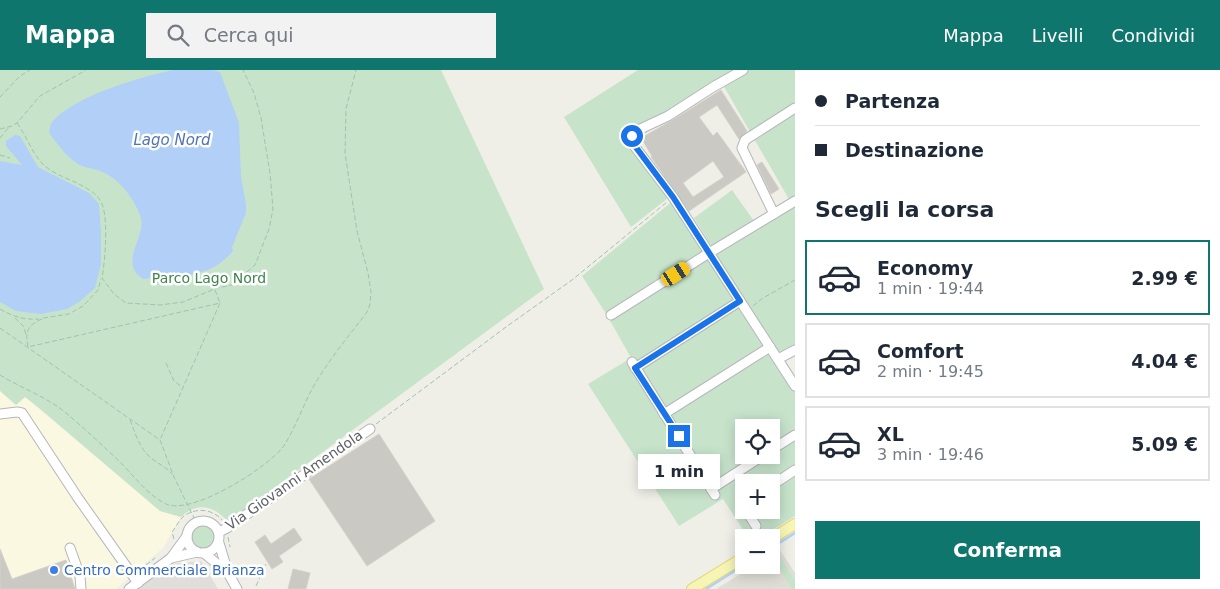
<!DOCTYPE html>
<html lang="it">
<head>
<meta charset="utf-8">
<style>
  :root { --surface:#fff; --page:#f2f2f3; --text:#1f2937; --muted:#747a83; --line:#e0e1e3; --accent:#0f766e }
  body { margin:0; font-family:"DejaVu Sans",sans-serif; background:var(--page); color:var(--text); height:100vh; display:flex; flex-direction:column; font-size:19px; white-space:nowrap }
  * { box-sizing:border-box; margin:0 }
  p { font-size:16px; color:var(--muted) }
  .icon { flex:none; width:28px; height:28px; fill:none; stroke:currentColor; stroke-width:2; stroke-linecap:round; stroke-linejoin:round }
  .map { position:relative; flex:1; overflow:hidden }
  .sheet { display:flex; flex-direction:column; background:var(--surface); width:425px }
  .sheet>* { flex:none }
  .top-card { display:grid; align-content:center; height:110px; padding:0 20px; background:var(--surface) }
  .buttons { position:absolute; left:735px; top:349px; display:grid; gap:10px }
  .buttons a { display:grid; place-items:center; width:45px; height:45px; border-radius:0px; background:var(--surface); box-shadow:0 2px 12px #0003; font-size:25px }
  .end { position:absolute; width:22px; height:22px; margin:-11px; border:6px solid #1a73e8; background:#fff; box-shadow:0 0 0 2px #fff }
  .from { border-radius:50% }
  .bubble { position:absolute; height:35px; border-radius:0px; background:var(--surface); box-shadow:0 2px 12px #0003; font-size:16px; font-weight:800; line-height:35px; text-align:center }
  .car { position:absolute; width:15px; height:30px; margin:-15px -8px; border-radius:6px; box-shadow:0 0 4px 1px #0007; background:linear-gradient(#f5c518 24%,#345 0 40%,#f5c518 0 76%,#345 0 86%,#f5c518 0) }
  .top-card b { display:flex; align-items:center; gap:18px; height:48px; font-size:19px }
  .top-card b+b { border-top:1px solid var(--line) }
  .top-card i { width:12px; height:12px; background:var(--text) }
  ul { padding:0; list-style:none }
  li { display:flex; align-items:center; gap:15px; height:75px; margin:0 10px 8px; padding:0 10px; border:2px solid var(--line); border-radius:0px }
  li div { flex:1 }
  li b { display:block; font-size:19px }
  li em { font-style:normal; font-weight:800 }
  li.active { border-color:var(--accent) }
  li>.icon { width:45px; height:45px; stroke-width:1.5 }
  h2 { padding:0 20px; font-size:22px; line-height:60px }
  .cta { display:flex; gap:10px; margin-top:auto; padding:10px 20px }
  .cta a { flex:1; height:58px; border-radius:0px; background:var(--accent); color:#fff; font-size:20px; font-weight:800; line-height:58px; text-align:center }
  header { display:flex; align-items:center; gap:30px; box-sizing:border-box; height:70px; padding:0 25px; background:var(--accent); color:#fff }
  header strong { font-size:24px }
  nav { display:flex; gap:28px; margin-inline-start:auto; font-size:18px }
  .search { width:350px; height:45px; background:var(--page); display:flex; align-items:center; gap:12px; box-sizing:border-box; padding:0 18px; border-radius:0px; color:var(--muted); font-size:19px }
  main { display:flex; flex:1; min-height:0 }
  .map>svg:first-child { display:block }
  .commercial { fill:#fbf8e1 }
  .industrial { fill:#dfdeda }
  .education { fill:#dfded6 }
  .green { fill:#c7e4cb; fill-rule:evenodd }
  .water { fill:#b1cff7 }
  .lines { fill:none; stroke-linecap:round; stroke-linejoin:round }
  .stream { stroke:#b1cff7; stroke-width:2.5 }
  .building { fill:#cbc9c4; stroke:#d4d1c7; fill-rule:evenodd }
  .minor-casing { stroke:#b5b6bb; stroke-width:11 }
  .major-casing { stroke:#e4d26d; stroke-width:12 }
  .path { stroke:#a0c2ae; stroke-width:1; stroke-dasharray:5 2.5; stroke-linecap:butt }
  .minor { stroke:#fff; stroke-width:9 }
  .major { stroke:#f7f5b5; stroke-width:10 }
  .route { stroke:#1a73e8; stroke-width:6 }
  .shop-dot { fill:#3f7fe0; stroke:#fff; stroke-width:2 }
  .labels { text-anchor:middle; stroke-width:5; stroke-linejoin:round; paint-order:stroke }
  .park-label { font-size:14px; fill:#40844c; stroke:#fff }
  .street-label { font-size:14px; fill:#5f6166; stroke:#fff }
  .shop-label { font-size:14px; fill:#366cbe; stroke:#fff; text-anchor:start }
  .water-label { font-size:15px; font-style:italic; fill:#5274b1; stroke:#fff }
</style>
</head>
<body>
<header>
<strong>Mappa</strong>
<div class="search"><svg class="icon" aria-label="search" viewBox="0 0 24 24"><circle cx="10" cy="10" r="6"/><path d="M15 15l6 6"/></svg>Cerca qui</div>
<nav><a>Mappa</a><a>Livelli</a><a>Condividi</a></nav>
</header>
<main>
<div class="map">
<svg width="795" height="519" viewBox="0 0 795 519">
  <rect width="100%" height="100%" fill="#efefe8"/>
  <path class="commercial" d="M0,321L16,335L25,327L160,441L181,447L163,478L116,519H0Z"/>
  <path class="industrial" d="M201,491L218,519H137L170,494Z"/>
  <path class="education" d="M780,480L795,503V519H716L755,495H771V485Z"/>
  <g class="green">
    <path d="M0,0H441L544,219L228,452C215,436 197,431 181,447L160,441L39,338L25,327L16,335L0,321Z"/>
    <path d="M638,0H795V128L790,131L723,15L636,69L672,125L631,157L564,47Z"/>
    <path d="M732,120L754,151L712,177L694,148Z"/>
    <path d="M675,129L712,184L795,134V283L782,290V302L795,322V446L761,467H748L723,429L679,456L588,314L631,288L608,247L582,206ZM744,358H771V385H744ZM744,412H771V440H744Z"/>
    <circle cx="203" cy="467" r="12"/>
    <path d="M778,483L795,511V519H792L772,487Z"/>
  </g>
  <g class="water">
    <path d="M173,0H212L220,2L239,53L241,107L246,134V143L232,177L233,181C208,211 178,204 143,209C141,207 136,204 135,201C125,184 147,164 140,145C133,127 119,108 100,101C93,98 84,98 78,94C66,87 57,73 49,63C50,59 50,55 52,52C74,26 140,7 173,0Z"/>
    <path d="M15,65L20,66L38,97L89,123L99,134L101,162V194L95,218L79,232L67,239L41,244L16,241L0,232V91L22,95L6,76V71Z"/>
  </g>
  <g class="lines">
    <g class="stream">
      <path d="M771,478L795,463"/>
      <path d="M706,519L744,495"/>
    </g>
  </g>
  <g class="building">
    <path d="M721,20L747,61L739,69L717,35L699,47L713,66L717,62L746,102L689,141L651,87L652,86L641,68L671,51ZM713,91L724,107L693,127L683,113Z"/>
    <path d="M762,92L779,119L771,124L757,95Z"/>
    <path d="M379,364L435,451L367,496L309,409Z"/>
    <path d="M294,458L302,470L279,486L283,492L272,499L255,472L265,465L271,474Z"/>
    <path d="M0,479L12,509L66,490L75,519H0Z"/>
    <path d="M293,499L310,503L306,519H288Z"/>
  </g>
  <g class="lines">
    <g class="minor-casing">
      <g id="minor">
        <path d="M743,0L713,17L668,46L636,61L632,66V73L673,127L795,316"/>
        <path d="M774,144L742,78L745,70L795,38"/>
        <path d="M611,245L709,183L795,131"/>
        <path d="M778,289L795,280"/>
        <path d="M632,292L715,425"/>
        <path d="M635,298L740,231"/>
        <path d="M0,344L17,342L22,343L78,428L138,513"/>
        <path d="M664,344L770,277"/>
        <path d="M771,380L795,365"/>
        <path d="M771,416L795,400"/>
        <path d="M711,419L764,385"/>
        <path d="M746,440L756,456"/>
        <circle cx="203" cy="467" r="16"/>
        <path d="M219,462L227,458L370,359"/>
        <path d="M219,473L228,503L237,519"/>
        <path d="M70,478L80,506L81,519"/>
        <path d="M204,483L228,503"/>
        <path d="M171,488L197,482"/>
        <path d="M129,519L171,488L187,466"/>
      </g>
    </g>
    <g class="major-casing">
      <g id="major">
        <path d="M771,469L795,454"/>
        <path d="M692,519L744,487"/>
      </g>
    </g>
    <g class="path">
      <path d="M0,27L20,6L30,0"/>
      <path d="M17,53C26,65 31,81 41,92C49,102 66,108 77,113C86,118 96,122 101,132C109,146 105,192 102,208L114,224L126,233L160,235L183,232L217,218L232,215L255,195L269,159L273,139L270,103L261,48L254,23L243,0"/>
      <path d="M0,59L12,56L17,53L40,26L86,0"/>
      <path d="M0,68L9,57"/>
      <path d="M0,85L10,88"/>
      <path d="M215,220L220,233"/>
      <path d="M753,236L763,228L795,210"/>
      <path d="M0,239C14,247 23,250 39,249"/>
      <path d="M15,248L24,257L26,265"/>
      <path d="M43,248L69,244L83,236L98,220L101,209"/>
      <path d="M42,249C27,255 25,263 28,277L220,233L160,370"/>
      <path d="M0,258L160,370L174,407L196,452"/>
      <path d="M166,293L174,311L182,317"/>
      <path d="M0,305C21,318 47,327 66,343C84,358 102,375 119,391C133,405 147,424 164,433C189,448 267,398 283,377C293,363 303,336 312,319C327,292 348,267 367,242L370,234L371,222L368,203L357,161L345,83L346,39L356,0"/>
      <path d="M130,350C135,362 139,378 150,387C157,394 166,396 172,404"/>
      <path d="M376,354L506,257L572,210L667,132"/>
      <path d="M228,467L230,477"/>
      <path d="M174,469L172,462C176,457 179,450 184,446C197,437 213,439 223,451"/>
      <path d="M146,495L155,488"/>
      <path d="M256,516L266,494"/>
    </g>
    <use href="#minor" class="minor"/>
    <use href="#major" class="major"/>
  </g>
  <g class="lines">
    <path class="route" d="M632,66V72L673,127L740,231L635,298L679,366"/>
  </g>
  <circle class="shop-dot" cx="54" cy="500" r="5"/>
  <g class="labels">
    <g class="park-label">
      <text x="209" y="213">Parco Lago Nord</text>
    </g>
    <g class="street-label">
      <text transform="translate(294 410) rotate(-35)" y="5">Via Giovanni Amendola</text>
    </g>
    <g class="shop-label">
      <text x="64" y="505">Centro Commerciale Brianza</text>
    </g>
    <g class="water-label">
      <text x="172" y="75">Lago Nord</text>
    </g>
  </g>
</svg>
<div class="buttons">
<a><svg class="icon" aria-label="locate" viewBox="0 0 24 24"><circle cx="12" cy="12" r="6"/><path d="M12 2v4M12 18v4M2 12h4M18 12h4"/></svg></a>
<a>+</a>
<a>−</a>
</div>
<i class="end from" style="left:632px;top:66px"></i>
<i class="end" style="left:679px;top:366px"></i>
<div class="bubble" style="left:638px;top:384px;width:82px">1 min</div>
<i class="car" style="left:676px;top:204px;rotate:58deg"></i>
</div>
<section class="sheet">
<div class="top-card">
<b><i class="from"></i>Partenza</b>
<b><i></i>Destinazione</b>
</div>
<h2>Scegli la corsa</h2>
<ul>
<li class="active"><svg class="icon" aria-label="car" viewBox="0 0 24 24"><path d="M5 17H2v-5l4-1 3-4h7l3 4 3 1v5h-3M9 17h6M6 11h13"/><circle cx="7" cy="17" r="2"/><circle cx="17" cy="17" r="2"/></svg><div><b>Economy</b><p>1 min · 19:44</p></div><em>2.99 €</em></li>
<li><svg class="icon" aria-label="car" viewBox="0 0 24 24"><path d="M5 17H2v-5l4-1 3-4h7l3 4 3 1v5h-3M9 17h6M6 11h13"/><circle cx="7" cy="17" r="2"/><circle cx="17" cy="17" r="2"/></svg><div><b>Comfort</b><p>2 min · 19:45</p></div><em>4.04 €</em></li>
<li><svg class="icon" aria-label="car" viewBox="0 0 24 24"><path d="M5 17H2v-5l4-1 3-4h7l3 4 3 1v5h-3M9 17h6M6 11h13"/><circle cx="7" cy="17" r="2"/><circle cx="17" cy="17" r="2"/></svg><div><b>XL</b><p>3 min · 19:46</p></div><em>5.09 €</em></li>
</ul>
<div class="cta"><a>Conferma</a></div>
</section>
</main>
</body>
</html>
